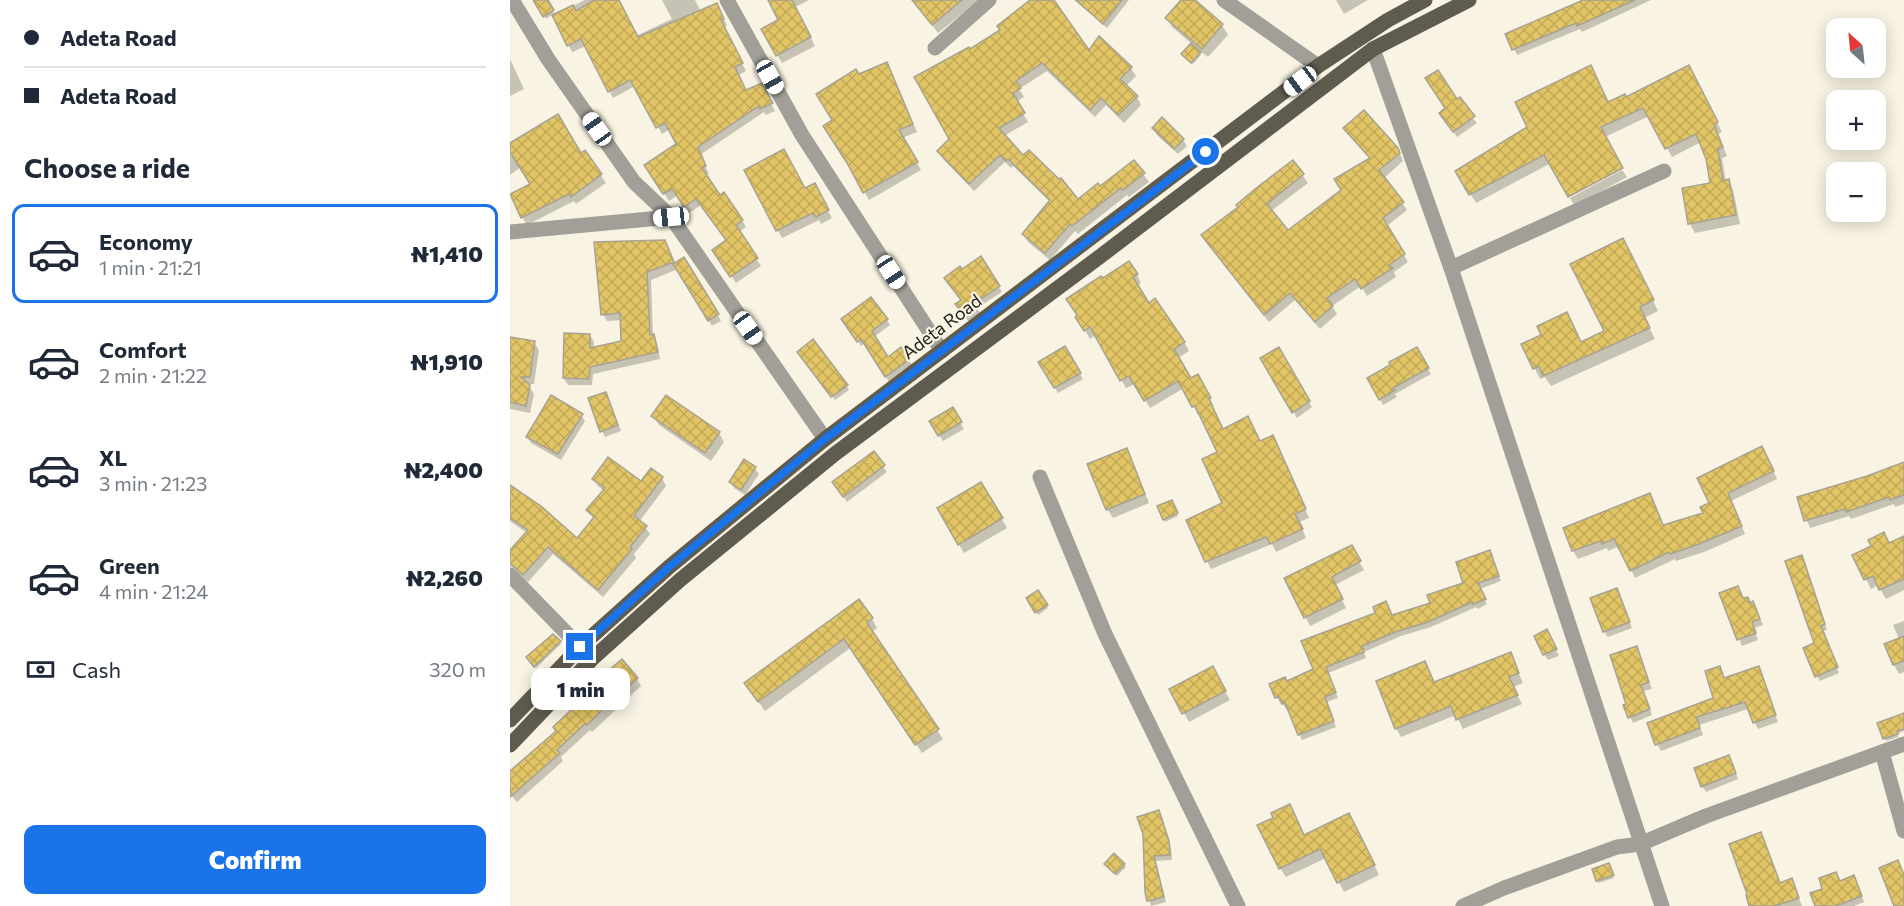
<!DOCTYPE html>
<html lang="en">
<head>
<meta charset="utf-8">
<style>
  :root { --surface:#fff; --page:#f6f6f7; --text:#1f2937; --muted:#747a83; --line:#e0e1e3; --accent:#1a73e8 }
  body { margin:0; font-family:Commissioner,sans-serif; background:var(--page); color:var(--text); height:100vh; display:flex; flex-direction:column; font-size:22px; white-space:nowrap }
  * { box-sizing:border-box; margin:0 }
  p { font-size:20px; color:var(--muted) }
  .icon { flex:none; width:33px; height:33px; fill:none; stroke:currentColor; stroke-width:2; stroke-linecap:round; stroke-linejoin:round }
  .map { position:relative; flex:1; overflow:hidden }
  .sheet { display:flex; flex-direction:column; background:var(--surface); width:510px }
  .sheet>* { flex:none }
  .top-card { display:grid; align-content:center; height:132px; padding:0 24px; background:var(--surface) }
  .needle { width:39px; rotate:333deg }
  .fabs { position:absolute; left:1316px; top:18px; display:grid; gap:12px }
  .fabs a { display:grid; place-items:center; width:60px; height:60px; border-radius:12px; background:var(--surface); box-shadow:0 3px 15px #0003; font-size:30px }
  .end { position:absolute; width:27px; height:27px; margin:-14px; border:8px solid #1a73e8; background:#fff; box-shadow:0 0 0 3px #fff }
  .from { border-radius:50% }
  .bubble { position:absolute; height:42px; border-radius:12px; background:var(--surface); box-shadow:0 3px 15px #0003; font-size:20px; font-weight:800; line-height:42px; text-align:center }
  .car { position:absolute; width:18px; height:36px; margin:-18px -9px; border-radius:8px; box-shadow:0 0 4px 2px #0007; background:linear-gradient(#fff 24%,#345 0 40%,#fff 0 76%,#345 0 86%,#fff 0) }
  .top-card b { display:flex; align-items:center; gap:21px; height:57px; font-size:22px }
  .top-card b+b { border-top:2px solid var(--line) }
  .top-card i { width:15px; height:15px; background:var(--text) }
  ul { padding:0; list-style:none }
  li { display:flex; align-items:center; gap:18px; height:99px; margin:0 12px 9px; padding:0 12px; border:3px solid transparent; border-radius:12px }
  li div { flex:1 }
  li b { display:block; font-size:22px }
  li em { font-style:normal; font-weight:800 }
  li.on { border-color:var(--accent) }
  li>.icon { width:54px; height:54px; stroke-width:1.5 }
  h2 { padding:0 24px; font-size:27px; line-height:72px }
  .pay { display:flex; align-items:center; gap:15px; height:66px; padding:0 24px; font-size:22px }
  .pay p { margin-inline-start:auto }
  .primary-button { display:flex; gap:12px; margin-top:auto; padding:12px 24px }
  .primary-button a { flex:1; height:69px; border-radius:12px; background:var(--accent); color:#fff; font-size:24px; font-weight:800; line-height:69px; text-align:center }
  main { display:flex; flex:1; min-height:0 }
  .map>svg:first-child { display:block }
  .shadow { fill:#0003 }
  .building { fill:url(#building-cross-hatch); stroke:#a7a393; stroke-width:1.5 }
  .lines { fill:none; stroke-linecap:round; stroke-linejoin:round }
  .minor { stroke:#a19f98; stroke-width:15 }
  .major { stroke:#5f5b4f; stroke-width:15 }
  .route { stroke:#1a73e8; stroke-width:8 }
  .labels { text-anchor:middle; stroke-width:4.5; stroke-linejoin:round; paint-order:stroke }
  .street-label { font-size:18px; fill:#22201b; stroke:#f8f3e2 }
</style>
</head>
<body>
<main>
<section class="sheet">
<div class="top-card">
<b><i class="from"></i>Adeta Road</b>
<b><i></i>Adeta Road</b>
</div>
<h2>Choose a ride</h2>
<ul>
<li class="on"><svg class="icon" aria-label="car" viewBox="0 0 24 24"><path d="M5 17H2v-5l4-1 3-4h7l3 4 3 1v5h-3M9 17h6M6 11h13"/><circle cx="7" cy="17" r="2"/><circle cx="17" cy="17" r="2"/></svg><div><b>Economy</b><p>1 min · 21:21</p></div><em>₦1,410</em></li>
<li><svg class="icon" aria-label="car" viewBox="0 0 24 24"><path d="M5 17H2v-5l4-1 3-4h7l3 4 3 1v5h-3M9 17h6M6 11h13"/><circle cx="7" cy="17" r="2"/><circle cx="17" cy="17" r="2"/></svg><div><b>Comfort</b><p>2 min · 21:22</p></div><em>₦1,910</em></li>
<li><svg class="icon" aria-label="car" viewBox="0 0 24 24"><path d="M5 17H2v-5l4-1 3-4h7l3 4 3 1v5h-3M9 17h6M6 11h13"/><circle cx="7" cy="17" r="2"/><circle cx="17" cy="17" r="2"/></svg><div><b>XL</b><p>3 min · 21:23</p></div><em>₦2,400</em></li>
<li><svg class="icon" aria-label="car" viewBox="0 0 24 24"><path d="M5 17H2v-5l4-1 3-4h7l3 4 3 1v5h-3M9 17h6M6 11h13"/><circle cx="7" cy="17" r="2"/><circle cx="17" cy="17" r="2"/></svg><div><b>Green</b><p>4 min · 21:24</p></div><em>₦2,260</em></li>
</ul>
<div class="pay"><svg class="icon" aria-label="cash" viewBox="0 0 24 24"><path d="M3 7h18v10H3z"/><circle cx="12" cy="12" r="2"/></svg>Cash<p>320 m</p></div>
<div class="primary-button"><a>Confirm</a></div>
</section>
<div class="map">
<svg width="1394" height="906" viewBox="0 0 1394 906">
  <defs>
    <pattern id="building-cross-hatch" width="8" height="8" patternUnits="userSpaceOnUse" patternTransform="scale(1.5)"><rect width="8" height="8" fill="#e2c566"/><path d="M0 0l8 8M0 8l8-8" fill="none" stroke="#c2a958"/></pattern>
  </defs>
  <rect width="100%" height="100%" fill="#f8f3e2"/>
  <g class="shadow">
    <path d="M25,0H37L45,15L75,0H107L128,35L162,19L152,0H185L191,12H211L217,26L213,28L236,71L228,75L236,92L252,85L265,111L256,115L254,112L190,155L199,174L195,175L210,197L232,220L236,227L229,232L251,266L226,283L208,257L217,241L191,205L179,213L168,195L159,201L140,172L168,145L160,129L152,134L125,86L103,98L76,46L62,52L43,14L36,19Z"/>
    <path d="M259,0H299L285,7L305,46L272,63L253,30L270,21Z"/>
    <path d="M413,0H469L428,33L407,5Z"/>
    <path d="M522,0H542L579,52L621,68L626,76L616,86L627,97L631,105L614,123L596,105L585,117L537,71L509,89L514,97L506,102L518,122L494,136L513,158L568,201L590,188L624,162L639,182L619,197L617,195L568,234L565,231L540,260L518,242L513,234L540,202L503,166L501,168L495,162L464,191L433,159L429,151L441,139L459,51L492,31Z"/>
    <path d="M564,0H619L597,28Z"/>
    <path d="M673,0H683L712,25L718,35L698,57L687,49L691,55L683,64L673,54L682,44L662,27L657,18Z"/>
    <path d="M826,0H858L834,14Z"/>
    <path d="M1077,0H1141L1072,32L1070,29L1007,55L997,34Z"/>
    <path d="M0,59L14,89L0,96Z"/>
    <path d="M381,72L407,132L392,138L411,170L359,200L341,167L324,121L349,76Z"/>
    <path d="M1183,76L1212,132L1208,134L1217,156L1212,158L1216,182L1218,181L1223,190L1230,224L1185,233L1180,224L1173,190L1202,184L1198,158L1191,142L1162,157L1139,116L1041,163L966,203L947,172L1098,103Z"/>
    <path d="M947,101L967,123L947,137L934,119Z"/>
    <path d="M835,128L887,149L892,158L893,161L874,178L897,210L877,226L898,262L884,272L886,277L857,296L851,286L822,306L827,314L810,329L785,300L759,322L693,236L783,162L798,183L761,211L778,232L833,190L860,159Z"/>
    <path d="M644,129L673,140L677,146L668,154L647,135Z"/>
    <path d="M0,145L71,155L75,152L96,183L66,204L64,201L17,225L12,217L22,185L11,167L0,175Z"/>
    <path d="M1112,170L1117,177L1065,206L1060,198Z"/>
    <path d="M236,171L295,190L304,185L322,218L311,224L309,220L272,238Z"/>
    <path d="M158,249L165,265L174,259L211,321L202,326L168,269L141,280L143,335L147,343L150,359L83,374L82,385H58L54,378L80,335L84,342L83,349L113,342L112,320L97,321L93,314Z"/>
    <path d="M1118,250L1148,311L1134,318L1145,339L1041,386L1035,377L1030,379L1013,345L1071,343L1096,331Z"/>
    <path d="M470,258L492,292L467,308L470,313L459,322L450,310L452,301L451,271Z"/>
    <path d="M627,275L631,283L627,286L638,305L674,342L679,351L668,358L681,380L687,376L704,406L702,407L713,430L750,442L763,437L799,518L789,522L796,538L766,552L762,544L701,569L697,561L714,504L709,453L690,414L688,415L674,388L640,408L625,384L616,388L586,335L580,339L567,317L592,280Z"/>
    <path d="M377,320L380,325L364,337L377,359L399,360L402,365L379,382L355,343L351,346L336,325Z"/>
    <path d="M0,337V339L24,343L29,350L24,384H18L24,394L20,413L0,409Z"/>
    <path d="M555,348L573,379L548,393L530,363Z"/>
    <path d="M769,349L802,407L787,418L752,358Z"/>
    <path d="M906,349L921,374L885,394L887,397L873,405L859,379Z"/>
    <path d="M292,357L336,385L339,390L325,400Z"/>
    <path d="M99,399L111,431L95,437L92,431Z"/>
    <path d="M442,410L454,429L433,441L421,422Z"/>
    <path d="M71,415L75,421L51,460L21,443L17,437Z"/>
    <path d="M143,416L209,433L214,442L201,461L149,425Z"/>
    <path d="M617,450L639,503L603,518L597,509Z"/>
    <path d="M364,453L377,472L337,502L328,488Z"/>
    <path d="M1256,456L1267,479L1221,501L1235,534L1194,552L1166,561L1165,559L1125,578L1110,546L1098,551L1097,548L1068,559L1063,551L1055,528L1144,503L1154,526L1195,514L1201,504Z"/>
    <path d="M235,461L245,469L249,474L235,495L224,488L221,482Z"/>
    <path d="M1394,465V504L1385,507L1384,504L1341,519L1339,516L1300,528L1288,498Z"/>
    <path d="M152,478L156,486L129,522L135,527L140,534L124,554L126,558L93,597L43,554L18,582L0,566V552L17,533L0,521V486L67,540L84,519L78,510L94,491L88,486L84,479L131,483Z"/>
    <path d="M471,484L497,528L454,553L429,509Z"/>
    <path d="M662,501L668,516L655,522L649,507Z"/>
    <path d="M1394,538V590L1376,599L1368,585L1361,589L1344,556Z"/>
    <path d="M841,547L854,570L825,585L836,608L800,626L776,579Z"/>
    <path d="M982,557L991,581L970,589L977,604L968,609L966,607L921,627L891,636L854,652L856,658L818,673L828,698L817,702L826,727L792,740L778,708L776,709L772,702L770,703L761,685L777,683L805,670L882,616L922,604L955,584Z"/>
    <path d="M1294,562L1317,630L1313,631L1329,673L1310,681L1307,676L1306,644Z"/>
    <path d="M1107,590L1122,628L1098,637L1094,632Z"/>
    <path d="M528,592L538,608L528,615L518,598Z"/>
    <path d="M1211,594L1233,600L1240,604L1243,603L1253,625L1244,628L1248,640L1232,646Z"/>
    <path d="M362,619L367,628L362,632L433,739L412,753L340,648L255,711L242,693Z"/>
    <path d="M1394,621V672L1389,674L1384,665L1389,639L1383,625Z"/>
    <path d="M1040,637L1049,656L1038,660L1034,654Z"/>
    <path d="M49,642L51,644L26,668L19,660Z"/>
    <path d="M1127,648L1142,689L1133,691L1142,715L1123,723L1120,717L1118,705Z"/>
    <path d="M1000,654L1013,683L1003,687L1012,704L953,729L946,715L891,737L886,728L924,684Z"/>
    <path d="M702,668L720,700L679,722L661,690Z"/>
    <path d="M1210,668L1215,679L1248,668L1268,722L1248,729L1238,709L1189,725L1193,735L1151,751L1147,744L1205,699Z"/>
    <path d="M127,679L131,686L82,732L80,730L51,757L53,761L7,802L0,794V773Z"/>
    <path d="M1394,715V731L1387,734L1388,737L1376,741L1369,723Z"/>
    <path d="M1222,762L1228,779L1196,792L1192,786Z"/>
    <path d="M649,812L661,848L662,860L645,861L656,902L641,906L637,892Z"/>
    <path d="M844,824L869,875L834,892L816,858L776,877L770,868L795,837Z"/>
    <path d="M1250,833L1270,884L1282,880L1292,906H1241Z"/>
    <path d="M604,855L616,867L607,876L597,866Z"/>
    <path d="M1100,867L1104,878L1088,883L1087,880Z"/>
    <path d="M1344,877L1354,902L1344,906H1306L1330,882Z"/>
  </g>
  <g class="building">
    <path d="M23,0H38L44,10L33,17Z"/>
    <path d="M84,0H109L128,37L207,3L214,19L211,20L233,63L225,67L236,90L252,83L261,100L263,103L250,109L249,106L188,147L196,166L192,168L210,195L214,192L233,220L226,225L248,258L220,277L202,250L216,240L186,199L174,207L162,189L153,194L134,165L166,144L155,123L146,128L120,80L98,92L71,39L57,46L42,15L63,5L66,11Z"/>
    <path d="M258,0H282L301,37L266,56L251,29L268,20Z"/>
    <path d="M402,0H452L422,25Z"/>
    <path d="M520,0H544L579,50L589,36L622,67L610,79L628,96L608,115L591,98L580,110L532,63L506,81L511,88L503,93L515,113L489,128L513,155L519,150L549,179L551,178L568,199L588,183L590,186L624,160L635,173L613,190L611,188L562,226L560,224L535,253L512,234L540,200L498,159L496,161L490,155L459,184L427,151L439,139L404,77L459,47L460,49L490,30L487,26Z"/>
    <path d="M566,0H612L593,24Z"/>
    <path d="M671,0H685L713,24L692,49L655,18Z"/>
    <path d="M1073,0H1125L1067,26L1066,23L1002,50L995,34Z"/>
    <path d="M681,43L691,52L681,63L671,54Z"/>
    <path d="M377,62L403,124L389,130L408,162L353,193L337,163L313,126L322,120L306,94L346,69L349,74Z"/>
    <path d="M1081,65L1098,102L1115,94L1116,97L1179,65L1208,122L1204,125L1213,147L1208,149L1213,181L1219,179L1226,215L1178,224L1172,188L1200,183L1196,159L1186,134L1155,149L1133,108L1091,127L1113,168L1058,197L1034,155L959,195L945,171L1017,127L1005,102Z"/>
    <path d="M928,70L947,99L950,97L965,116L943,132L929,113L935,108L915,78Z"/>
    <path d="M854,110L888,148L890,153L869,170L894,202L873,218L895,254L879,265L883,268L851,289L845,279L817,298L823,306L805,322L780,293L754,315L691,235L728,207L726,205L745,189L783,160L794,174L757,204L778,230L831,190L824,179L860,158L833,128Z"/>
    <path d="M48,114L71,153L75,150L92,174L61,197L59,194L11,218L0,194L20,184L0,152V143Z"/>
    <path d="M652,117L674,139L664,149L642,128Z"/>
    <path d="M274,149L295,188L305,183L319,210L306,217L303,213L266,231L234,170Z"/>
    <path d="M1113,238L1144,300L1130,307L1140,328L1033,376L1029,366L1023,369L1011,344L1031,335L1027,326L1057,312L1071,342L1094,331L1060,264Z"/>
    <path d="M155,240L164,262L137,272L140,335L144,334L148,352L80,367L79,379L53,378L54,333L80,334V348L111,341L110,313L91,315L84,242Z"/>
    <path d="M471,256L490,286L465,303L469,307L456,317L445,304L451,300L434,278L450,266L452,269Z"/>
    <path d="M174,257L209,314L198,321L163,264Z"/>
    <path d="M619,261L628,274L623,277L639,303L645,298L675,342L664,349L681,378L688,374L701,398L699,399L713,429L738,416L750,441L763,435L796,509L785,514L793,529L760,544L756,537L695,562L676,520L712,503L692,459L707,452L685,406L682,407L668,381L634,401L619,376L610,381L580,327L574,331L565,317L567,315L556,299L591,276L593,278Z"/>
    <path d="M361,297L378,319L362,331L378,357L391,347L400,359L375,377L351,339L347,342L331,319Z"/>
    <path d="M0,337L25,341L20,377H11L20,385L16,406L0,402Z"/>
    <path d="M303,339L338,385L321,397L287,352Z"/>
    <path d="M555,346L571,373L544,388L528,362Z"/>
    <path d="M769,347L800,401L782,413L750,358Z"/>
    <path d="M907,347L919,368L883,388L885,390L869,400L857,378L880,365L879,362Z"/>
    <path d="M96,392L108,425L90,432L78,398Z"/>
    <path d="M41,395L73,414L48,454L16,437Z"/>
    <path d="M156,395L210,432L195,453L141,416Z"/>
    <path d="M443,407L452,422L428,436L419,421Z"/>
    <path d="M1252,446L1264,471L1218,493L1232,526L1189,544L1160,554L1159,552L1120,571L1104,539L1092,544L1091,541L1062,551L1053,528L1140,493L1153,525L1193,513L1190,507L1199,503L1187,478Z"/>
    <path d="M617,448L635,494L596,510L577,464Z"/>
    <path d="M364,451L375,465L333,497L322,482Z"/>
    <path d="M98,457L131,481L141,468L153,477L124,516L137,526L120,547L122,549L88,590L38,547L13,575L0,563V550L18,530L0,518V485L31,506L67,538L84,517L76,510L95,488L82,479Z"/>
    <path d="M234,459L246,467L231,490L219,482Z"/>
    <path d="M1394,462V495L1380,500L1379,497L1336,512L1335,509L1294,521L1287,497L1357,476Z"/>
    <path d="M471,482L493,518L448,545L427,508Z"/>
    <path d="M662,500L668,513L653,520L647,506Z"/>
    <path d="M1374,532L1379,543L1394,536V579L1369,590L1363,576L1354,580L1342,555L1361,546L1358,540Z"/>
    <path d="M842,545L851,561L822,577L833,599L794,618L774,578Z"/>
    <path d="M980,550L989,576L968,583L976,599L963,604L962,602L918,622L888,631L852,646L854,652L816,667L826,692L815,697L824,721L788,735L775,703L772,704L769,697L765,698L759,684L775,677L777,681L803,669L791,641L865,613L863,607L876,601L882,615L920,603L917,595L953,583L946,562Z"/>
    <path d="M1292,555L1315,624L1311,626L1328,667L1305,677L1293,648L1304,643L1275,561Z"/>
    <path d="M1228,586L1233,598L1238,597L1240,603L1243,601L1250,619L1242,622L1246,633L1227,640L1209,593Z"/>
    <path d="M1107,588L1120,622L1093,632L1080,598Z"/>
    <path d="M528,590L538,605L525,613L516,598Z"/>
    <path d="M349,599L363,618L357,623L429,729L405,745L334,639L248,702L234,683Z"/>
    <path d="M1037,629L1047,649L1033,655L1024,636Z"/>
    <path d="M43,634L51,641L24,667L16,657Z"/>
    <path d="M1394,636V661L1383,665L1374,644Z"/>
    <path d="M1127,646L1139,682L1131,685L1140,709L1118,718L1113,705L1116,704L1100,655Z"/>
    <path d="M1001,652L1009,673L999,677L1008,695L946,720L941,706L885,729L866,681L915,661L924,682Z"/>
    <path d="M112,659L128,678L96,706L77,725L75,724L47,750L50,753L0,797V771L46,731L43,727L61,710L60,709L84,683Z"/>
    <path d="M703,666L716,691L672,714L659,689Z"/>
    <path d="M1210,666L1214,678L1249,666L1266,715L1243,723L1235,702L1187,717L1190,728L1145,745L1137,723L1203,698L1195,671Z"/>
    <path d="M1394,713V729L1387,731L1388,734L1373,739L1367,723Z"/>
    <path d="M1219,755L1226,773L1191,787L1184,768Z"/>
    <path d="M780,804L794,835L839,813L865,865L827,883L810,849L769,869L747,825L763,818L761,813Z"/>
    <path d="M649,810L659,841L660,855L644,856L654,897L637,901L635,892L633,834L627,817Z"/>
    <path d="M1251,832L1270,883L1282,878L1289,898L1265,906H1239L1236,895L1237,894L1219,844Z"/>
    <path d="M604,853L615,864L605,874L594,864Z"/>
    <path d="M1388,860L1394,875V906H1384L1369,868Z"/>
    <path d="M1099,863L1104,875L1086,881L1082,869Z"/>
    <path d="M1326,872L1330,881L1344,875L1352,896L1326,906H1305L1300,893L1312,889L1309,878Z"/>
  </g>
  <g class="lines">
    <g class="minor">
      <path d="M2,0L38,59L124,182L161,217L315,439"/>
      <path d="M217,0L292,135L432,351"/>
      <path d="M714,0L808,66"/>
      <path d="M425,48L479,0"/>
      <path d="M863,49L941,268L1152,906"/>
      <path d="M0,232L161,217"/>
      <path d="M941,268L1154,171"/>
      <path d="M530,477L595,634L728,906"/>
      <path d="M0,575L70,647"/>
      <path d="M1372,752L1394,831"/>
      <path d="M953,906L994,888L1107,847L1130,844L1196,816L1394,744"/>
    </g>
    <g class="major">
      <path d="M0,720L70,647L159,567L315,439L808,66L878,20L915,0"/>
      <path d="M0,745L82,659L170,580L326,453L588,258L863,49L959,0"/>
    </g>
  </g>
  <g class="lines">
    <path class="route" d="M70,647L159,567L315,439L696,152"/>
  </g>
  <g class="labels">
    <g class="street-label">
      <text transform="translate(432 327) rotate(-37)" y="6">Adeta Road</text>
    </g>
  </g>
</svg>
<div class="fabs">
<a><svg class="needle" viewBox="-14 -14 28 28"><path d="M0-13l5 13h-10z" fill="#e53935"/><path d="M0 13l5-13h-10z" fill="#747a83"/></svg></a>
<a>+</a>
<a>−</a>
</div>
<i class="end from" style="left:696px;top:152px"></i>
<i class="end" style="left:70px;top:647px"></i>
<div class="bubble" style="left:21px;top:668px;width:99px">1 min</div>
<i class="car" style="left:260px;top:77px;rotate:151deg"></i>
<i class="car" style="left:790px;top:81px;rotate:233deg"></i>
<i class="car" style="left:87px;top:129px;rotate:325deg"></i>
<i class="car" style="left:161px;top:217px;rotate:264deg"></i>
<i class="car" style="left:381px;top:272px;rotate:147deg"></i>
<i class="car" style="left:238px;top:328px;rotate:145deg"></i>
</div>
</main>
</body>
</html>
